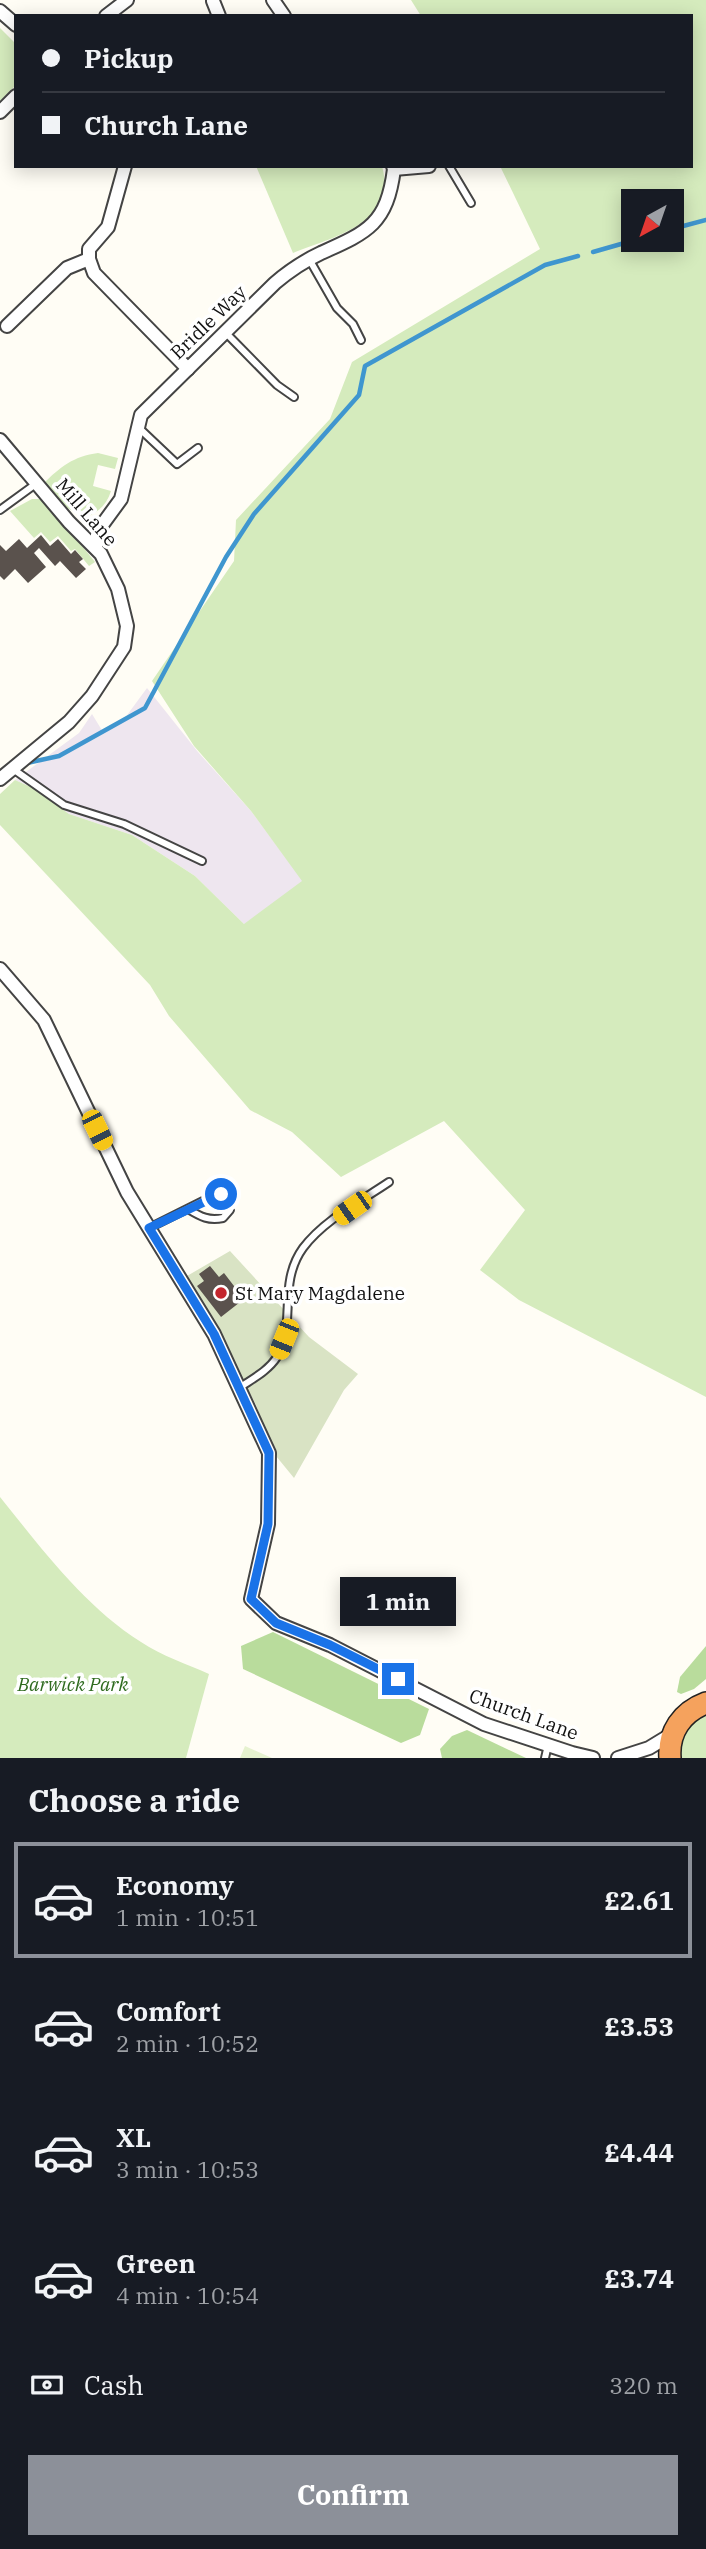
<!DOCTYPE html>
<html lang="en">
<head>
<meta charset="utf-8">
<style>
  :root { --surface:#171b24; --page:#242831; --text:#f1f3f6; --muted:#9ea1a6; --line:#363941; --accent:#8c9099 }
  body { margin:0; font-family:"IBM Plex Serif",serif; background:var(--page); color:var(--text); height:100vh; display:flex; flex-direction:column; font-size:26px; white-space:nowrap }
  * { box-sizing:border-box; margin:0 }
  p { font-size:23px; color:var(--muted) }
  .icon { flex:none; width:38px; height:38px; fill:none; stroke:currentColor; stroke-width:2; stroke-linecap:round; stroke-linejoin:round }
  .map { position:relative; height:1758px; overflow:hidden }
  .side { display:flex; flex-direction:column; background:var(--surface); flex:1 }
  .side>* { flex:none }
  .hud { position:absolute; left:14px; top:14px; width:679px; height:154px; border-radius:0px; box-shadow:0 4px 18px #0003; display:grid; align-content:center; height:154px; padding:0 28px; background:var(--surface) }
  .needle { width:46px; rotate:220deg }
  .tools { position:absolute; left:621px; top:189px; display:grid; gap:14px }
  .tools a { display:grid; place-items:center; width:63px; height:63px; border-radius:0px; background:var(--surface); box-shadow:0 4px 18px #0003; font-size:35px }
  .end { position:absolute; width:32px; height:32px; margin:-16px; border:9px solid #1a73e8; background:#fff; box-shadow:0 0 0 4px #fff }
  .from { border-radius:50% }
  .bubble { position:absolute; height:49px; border-radius:0px; background:var(--surface); box-shadow:0 4px 18px #0003; font-size:23px; font-weight:800; line-height:49px; text-align:center }
  .car { position:absolute; width:21px; height:42px; margin:-21px -10px; border-radius:9px; box-shadow:0 0 5px 2px #0007; background:linear-gradient(#f5c518 24%,#345 0 40%,#f5c518 0 76%,#345 0 86%,#f5c518 0) }
  .hud b { display:flex; align-items:center; gap:24px; height:66px; font-size:26px }
  .hud b+b { border-top:2px solid var(--line) }
  .hud i { width:18px; height:18px; background:var(--text) }
  ul { padding:0; list-style:none }
  li { display:flex; align-items:center; gap:21px; height:116px; margin:0 14px 10px; padding:0 14px; border:4px solid transparent; border-radius:0px }
  li div { flex:1 }
  li b { display:block; font-size:26px }
  li em { font-style:normal; font-weight:800 }
  li.selected { border-color:var(--accent) }
  li>.icon { width:63px; height:63px; stroke-width:1.5 }
  h2 { padding:0 28px; font-size:32px; line-height:84px }
  .pay { display:flex; align-items:center; gap:18px; height:77px; padding:0 28px; font-size:26px }
  .pay p { margin-inline-start:auto }
  .action { display:flex; gap:14px; margin-top:auto; padding:14px 28px }
  .action a { flex:1; height:80px; border-radius:0px; background:var(--accent); color:#fff; font-size:28px; font-weight:800; line-height:80px; text-align:center }
  .map>svg:first-child { display:block }
  .industrial { fill:#eee6ef }
  .green { fill:#d5ebbd; fill-rule:evenodd }
  .forest { fill:#b9dc9c }
  .cemetery { fill:#d9e3c4 }
  .pitch { fill:#e6f2cf }
  .lines { fill:none; stroke-linecap:round; stroke-linejoin:round }
  .stream { stroke:#3f96cf; stroke-width:4.5 }
  .building { fill:#5a524d }
  .lane-casing { stroke:#444; stroke-width:10 }
  .street-casing { stroke:#444; stroke-width:16 }
  .highway-casing { stroke:#222; stroke-width:24 }
  .lane { stroke:#fff; stroke-width:6 }
  .street { stroke:#fff; stroke-width:12 }
  .highway { stroke:#f5a25d; stroke-width:21 }
  .route { stroke:#1a73e8; stroke-width:9 }
  .poi-dot { fill:#c4262e; stroke:#fff; stroke-width:2.5 }
  .labels { text-anchor:middle; stroke-width:7; stroke-linejoin:round; paint-order:stroke }
  .street-label { font-size:19px; fill:#111; stroke:#fff }
  .poi-label { font-size:19px; fill:#111; stroke:#fff; text-anchor:start }
  .park-label { font-size:19px; font-style:italic; fill:#2f6b1f; stroke:#fff }
</style>
</head>
<body>
<div class="map">
<svg width="706" height="1758" viewBox="0 0 706 1758">
  <rect width="100%" height="100%" fill="#fffdf5"/>
  <path class="industrial" d="M147,688L198,752L251,811L303,881L249,929L195,876L132,835L69,814L33,788L15,780L79,733L92,714L103,732L122,722Z"/>
  <g class="green">
    <path d="M411,0H706V1397L519,1300L480,1270L525,1210L444,1121L341,1177L292,1132L250,1110L169,1016L150,985L0,825V794L15,780L33,788L69,814L132,835L195,876L244,924L302,881L251,811L194,746L152,681L234,561L236,520L330,419L352,362L540,249L500,166H691V16H421ZM634,201H672V240H634Z"/>
    <path d="M0,28L16,44V85L0,101Z"/>
    <path d="M256,166H382C398,224 332,237 293,253Z"/>
    <path d="M98,453L118,458L115,469L98,465L93,486L111,491C107,504 99,512 86,517L67,508L63,510L43,484C60,467 74,456 98,453Z"/>
    <path d="M32,499H42L50,506L95,562L89,566L75,549L71,551L58,536L50,542L41,532L34,538L10,511Z"/>
    <path d="M0,1497C42,1549 84,1606 141,1642C162,1656 187,1664 209,1674L186,1758H0Z"/>
    <path d="M706,1716V1758H679C681,1737 686,1724 706,1716Z"/>
  </g>
  <g class="forest">
    <path d="M273,1632L429,1709L420,1735L401,1743L243,1669L241,1646Z"/>
    <path d="M706,1646V1679L694,1689L681,1694L677,1692L680,1677Z"/>
    <path d="M467,1730L526,1758H442L440,1749L452,1736Z"/>
  </g>
  <path class="cemetery" d="M230,1251L309,1337L358,1374L344,1390L294,1478L276,1456L256,1405L212,1320L187,1276Z"/>
  <path class="pitch" d="M245,1746L272,1758H240Z"/>
  <g class="lines">
    <g class="stream">
      <path d="M672,229L706,220"/>
      <path d="M593,252L635,240"/>
      <path d="M27,763L59,756L145,708L226,557L254,514L359,395L365,366L545,265L578,256"/>
    </g>
  </g>
  <g class="building">
    <path d="M41,535L50,546L58,539L71,554L75,550L83,559L79,562L86,569L76,578L60,561L55,566L39,548L34,553L46,567L28,583L15,569L4,580L0,576V545L6,551L19,539L27,548Z"/>
    <path d="M210,1266L219,1277L224,1273L244,1299L221,1317L197,1286L204,1281L199,1274Z"/>
  </g>
  <g class="lines">
    <g class="lane-casing">
      <g id="lane">
        <path d="M449,166L471,203"/>
        <path d="M309,259L337,308L353,324L361,340"/>
        <path d="M225,332L277,385L294,397"/>
        <path d="M139,428L177,464L198,448"/>
        <path d="M0,510L37,483"/>
        <path d="M13,769L64,805L124,824L202,861"/>
        <path d="M149,1228L217,1194L226,1196L230,1210L223,1218C209,1221 201,1217 188,1209"/>
        <path d="M239,1388C252,1379 268,1371 277,1357C297,1326 277,1284 303,1248C324,1220 361,1201 389,1182"/>
        <path d="M545,1758L548,1745"/>
      </g>
    </g>
    <g class="street-casing">
      <g id="street">
        <path d="M273,0L284,16"/>
        <path d="M213,1L219,16"/>
        <path d="M0,11L16,25"/>
        <path d="M106,16L127,0"/>
        <path d="M0,112L16,96"/>
        <path d="M394,169L429,166"/>
        <path d="M89,259L94,273L188,369"/>
        <path d="M7,326L67,268L89,259V249L108,227L125,166"/>
        <path d="M0,440L69,522L101,554L118,589L127,626L124,647L92,696L69,722L0,779"/>
        <path d="M96,547L97,535L102,525L121,499L141,415L275,283C289,271 304,261 321,253C368,232 387,224 394,169L393,166"/>
        <path d="M0,969L44,1020L127,1192L214,1334L269,1453L268,1524L251,1599L276,1623L330,1645L484,1724L572,1753L593,1758"/>
        <path d="M618,1758L649,1748L672,1734"/>
      </g>
    </g>
    <g class="highway-casing">
      <path id="highway" d="M670,1758C668,1732 682,1712 706,1703"/>
    </g>
    <use href="#lane" class="lane"/>
    <use href="#street" class="street"/>
    <use href="#highway" class="highway"/>
  </g>
  <g class="lines">
    <path class="route" d="M221,1194L149,1228L214,1334L269,1453L268,1524L251,1599L276,1623L330,1645L398,1679"/>
  </g>
  <circle class="poi-dot" cx="221" cy="1293" r="7"/>
  <g class="labels">
    <g class="street-label">
      <text transform="translate(208 322) rotate(-44)" y="7">Bridle Way</text>
      <text transform="translate(87 512) rotate(49)" y="7">Mill Lane</text>
      <text transform="translate(524 1714) rotate(20)" y="7">Church Lane</text>
    </g>
    <g class="poi-label">
      <text x="235" y="1300">St Mary Magdalene</text>
    </g>
    <g class="park-label">
      <text x="73" y="1691">Barwick Park</text>
    </g>
  </g>
</svg>
<div class="tools">
<a><svg class="needle" viewBox="-14 -14 28 28"><path d="M0-13l5 13h-10z" fill="#e53935"/><path d="M0 13l5-13h-10z" fill="#9ea1a6"/></svg></a>
</div>
<i class="end from" style="left:221px;top:1194px"></i>
<i class="end" style="left:398px;top:1679px"></i>
<div class="bubble" style="left:340px;top:1577px;width:116px">1 min</div>
<i class="car" style="left:97px;top:1130px;rotate:154deg"></i>
<i class="car" style="left:352px;top:1208px;rotate:235deg"></i>
<i class="car" style="left:284px;top:1339px;rotate:202deg"></i>
<div class="hud">
<b><i class="from"></i>Pickup</b>
<b><i></i>Church Lane</b>
</div>
</div>
<section class="side">
<h2>Choose a ride</h2>
<ul>
<li class="selected"><svg class="icon" aria-label="car" viewBox="0 0 24 24"><path d="M5 17H2v-5l4-1 3-4h7l3 4 3 1v5h-3M9 17h6M6 11h13"/><circle cx="7" cy="17" r="2"/><circle cx="17" cy="17" r="2"/></svg><div><b>Economy</b><p>1 min · 10:51</p></div><em>£2.61</em></li>
<li><svg class="icon" aria-label="car" viewBox="0 0 24 24"><path d="M5 17H2v-5l4-1 3-4h7l3 4 3 1v5h-3M9 17h6M6 11h13"/><circle cx="7" cy="17" r="2"/><circle cx="17" cy="17" r="2"/></svg><div><b>Comfort</b><p>2 min · 10:52</p></div><em>£3.53</em></li>
<li><svg class="icon" aria-label="car" viewBox="0 0 24 24"><path d="M5 17H2v-5l4-1 3-4h7l3 4 3 1v5h-3M9 17h6M6 11h13"/><circle cx="7" cy="17" r="2"/><circle cx="17" cy="17" r="2"/></svg><div><b>XL</b><p>3 min · 10:53</p></div><em>£4.44</em></li>
<li><svg class="icon" aria-label="car" viewBox="0 0 24 24"><path d="M5 17H2v-5l4-1 3-4h7l3 4 3 1v5h-3M9 17h6M6 11h13"/><circle cx="7" cy="17" r="2"/><circle cx="17" cy="17" r="2"/></svg><div><b>Green</b><p>4 min · 10:54</p></div><em>£3.74</em></li>
</ul>
<div class="pay"><svg class="icon" aria-label="cash" viewBox="0 0 24 24"><path d="M3 7h18v10H3z"/><circle cx="12" cy="12" r="2"/></svg>Cash<p>320 m</p></div>
<div class="action"><a>Confirm</a></div>
</section>
</body>
</html>
